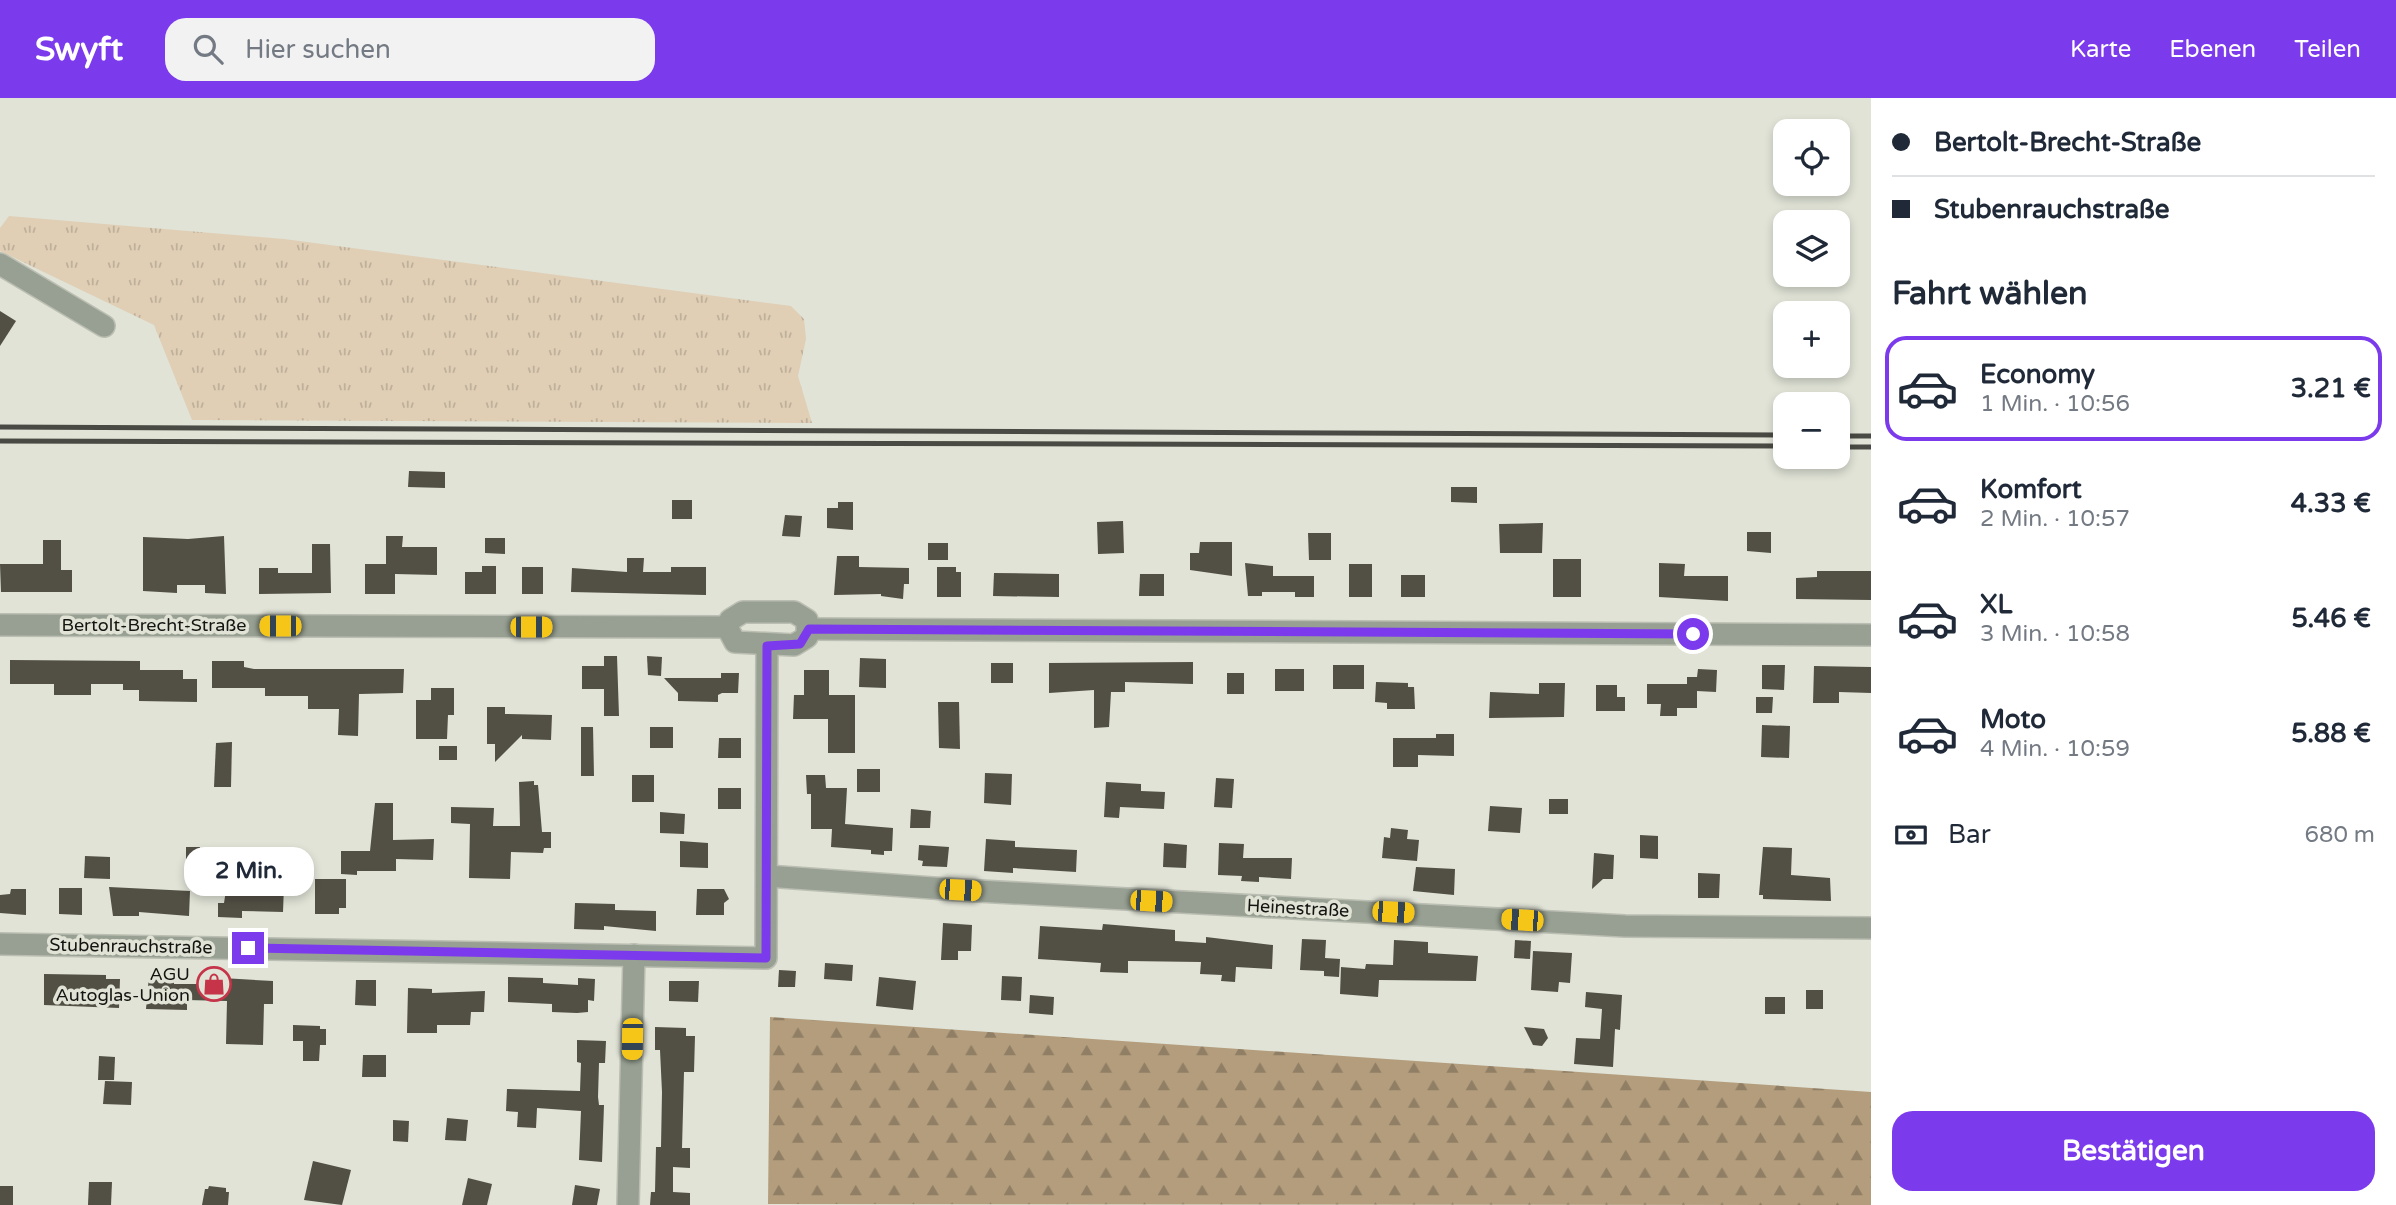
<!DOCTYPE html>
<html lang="de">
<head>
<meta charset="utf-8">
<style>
  :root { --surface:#fff; --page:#f2f2f3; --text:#1f2937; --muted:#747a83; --line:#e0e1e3; --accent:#7c3aed }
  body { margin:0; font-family:"Varela Round",sans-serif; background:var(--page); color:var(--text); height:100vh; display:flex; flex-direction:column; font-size:26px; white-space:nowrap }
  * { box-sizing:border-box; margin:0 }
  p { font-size:23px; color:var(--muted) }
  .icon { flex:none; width:38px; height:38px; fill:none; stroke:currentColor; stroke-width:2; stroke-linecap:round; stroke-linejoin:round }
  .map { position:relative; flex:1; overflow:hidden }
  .sheet { display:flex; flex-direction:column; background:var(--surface); width:525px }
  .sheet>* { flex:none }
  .hud { display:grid; align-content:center; height:154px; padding:0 21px; background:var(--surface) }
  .fabs { position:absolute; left:1773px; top:21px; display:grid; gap:14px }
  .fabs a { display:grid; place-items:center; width:77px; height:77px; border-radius:14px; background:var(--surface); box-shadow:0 4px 10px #0003; font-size:35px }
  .end { position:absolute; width:32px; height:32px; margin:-16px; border:9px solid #7c3aed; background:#fff; box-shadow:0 0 0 4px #fff }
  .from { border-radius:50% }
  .bubble { position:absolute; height:49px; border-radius:21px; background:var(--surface); box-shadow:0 4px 10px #0003; font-size:23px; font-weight:700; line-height:49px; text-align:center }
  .car { position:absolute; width:21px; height:42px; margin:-21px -10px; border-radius:9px; box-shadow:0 0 5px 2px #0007; background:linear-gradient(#f5c518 24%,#345 0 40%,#f5c518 0 76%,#345 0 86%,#f5c518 0) }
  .hud b { display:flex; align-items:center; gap:24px; height:66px; font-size:26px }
  .hud b+b { border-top:2px solid var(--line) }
  .hud i { width:18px; height:18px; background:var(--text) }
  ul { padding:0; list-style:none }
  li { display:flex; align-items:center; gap:21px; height:105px; margin:0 14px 10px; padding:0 7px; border:4px solid transparent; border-radius:21px }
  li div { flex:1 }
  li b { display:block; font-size:26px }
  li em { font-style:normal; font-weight:700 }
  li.on { border-color:var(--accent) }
  li>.icon { width:63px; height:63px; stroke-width:1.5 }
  h2 { padding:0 21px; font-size:32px; line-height:84px }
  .pay { display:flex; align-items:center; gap:18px; height:77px; padding:0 21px; font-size:26px }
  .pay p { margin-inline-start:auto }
  .action { display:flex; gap:14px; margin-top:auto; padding:14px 21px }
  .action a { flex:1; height:80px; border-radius:21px; background:var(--accent); color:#fff; font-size:28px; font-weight:700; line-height:80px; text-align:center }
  header { display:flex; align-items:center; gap:42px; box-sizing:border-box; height:98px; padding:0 35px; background:var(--accent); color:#fff }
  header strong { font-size:33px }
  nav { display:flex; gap:38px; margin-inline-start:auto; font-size:24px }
  .search { width:490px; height:63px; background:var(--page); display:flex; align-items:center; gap:18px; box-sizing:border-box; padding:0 24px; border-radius:21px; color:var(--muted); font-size:26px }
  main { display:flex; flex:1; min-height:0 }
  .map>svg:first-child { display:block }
  .grass { fill:url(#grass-tufts) }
  .forest { fill:url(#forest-firs) }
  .building { fill:#524f45 }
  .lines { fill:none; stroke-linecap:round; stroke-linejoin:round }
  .minor-casing { stroke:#bbbeb2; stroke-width:24 }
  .minor { stroke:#97a092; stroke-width:21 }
  .rail { stroke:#4a4a44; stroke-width:5 }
  .route { stroke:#7c3aed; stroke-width:9 }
  .labels { text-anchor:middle; stroke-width:7; stroke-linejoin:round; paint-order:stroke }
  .street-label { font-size:18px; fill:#141410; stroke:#e0e3d6 }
  .poi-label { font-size:18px; fill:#141410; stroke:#e0e3d6; text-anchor:end }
</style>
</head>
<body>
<header>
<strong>Swyft</strong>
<div class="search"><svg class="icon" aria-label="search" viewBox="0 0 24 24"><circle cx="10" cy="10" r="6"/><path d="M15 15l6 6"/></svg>Hier suchen</div>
<nav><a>Karte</a><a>Ebenen</a><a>Teilen</a></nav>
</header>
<main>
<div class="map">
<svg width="1871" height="1107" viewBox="0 0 1871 1107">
  <defs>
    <pattern id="grass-tufts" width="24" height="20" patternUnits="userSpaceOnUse" patternTransform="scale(1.75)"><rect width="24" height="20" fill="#e0ceb5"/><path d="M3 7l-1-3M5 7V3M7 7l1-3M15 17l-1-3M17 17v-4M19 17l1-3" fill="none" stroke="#bfb09b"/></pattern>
    <pattern id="forest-firs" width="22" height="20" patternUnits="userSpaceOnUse" patternTransform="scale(1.75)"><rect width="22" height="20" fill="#b39d7d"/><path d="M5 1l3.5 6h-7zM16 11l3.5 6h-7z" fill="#907f65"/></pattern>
  </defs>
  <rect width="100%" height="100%" fill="#e0e3d6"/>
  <path class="grass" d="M9,118L284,141L791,208L804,221L806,241L798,278L812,325L192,322L154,227L0,153V130Z"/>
  <path class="forest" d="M770,919L1871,994V1107L768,1106Z"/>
  <g class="building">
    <path d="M0,213L16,223L0,248Z"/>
    <path d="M409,373L445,374V390L408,389Z"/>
    <path d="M1451,389H1477V405L1451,404Z"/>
    <rect x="672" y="402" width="20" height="19"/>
    <path d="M838,404H853V432L827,430V410H838Z"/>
    <path d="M785,417L802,418L800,439L782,438Z"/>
    <path d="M1123,423L1124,455L1098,456L1097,424Z"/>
    <path d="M1543,425L1542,455H1500L1499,426Z"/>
    <path d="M1747,434H1771V455L1747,453Z"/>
    <path d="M1308,435H1331V462H1309Z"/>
    <path d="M224,438L226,496L205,495V487H177V495L143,493V439L188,441Z"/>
    <path d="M386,438H403L402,449H437V477L395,476V496H365V466H386Z"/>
    <path d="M485,440H505V456L485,455Z"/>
    <path d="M43,442H61V472H72V494H1L0,466H43Z"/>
    <path d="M1200,444H1232V478L1190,472V455H1199Z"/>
    <rect x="928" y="445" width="20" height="17"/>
    <path d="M312,446H330L331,495L259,496V470H278V475H312Z"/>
    <path d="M837,458H859V469L909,470V486H904L903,501L881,498V496L834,497Z"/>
    <path d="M627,460H644L643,474H671V469H706V497L571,494L572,470L627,474Z"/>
    <rect x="1553" y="461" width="28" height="38"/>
    <path d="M1245,465L1273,468V478H1314V499H1295V494H1262V498H1248Z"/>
    <path d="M1659,465L1685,466L1684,478H1728V503L1659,499Z"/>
    <rect x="1349" y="466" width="23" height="33"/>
    <path d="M482,468H496V496H465V474H482Z"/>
    <rect x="522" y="469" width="21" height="27"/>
    <path d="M937,469H956V474H961V499H937Z"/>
    <path d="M1817,473H1871V502L1796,501V480L1817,479Z"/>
    <path d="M994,475L1059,476V499L993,498Z"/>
    <path d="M1140,476H1164V498H1139Z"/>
    <rect x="1401" y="477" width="24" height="22"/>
    <path d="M604,558H617L619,618H604V591H582V568H604Z"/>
    <path d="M647,558L662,559L661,578L648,577Z"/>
    <path d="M860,560L886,561V590L859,589Z"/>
    <path d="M10,562L140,563V572H183V581H197V604L139,603V592H123V586H91V597H54V586H10Z"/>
    <path d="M212,563H244V569L254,571H404L403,595L359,596L358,638L338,637L339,611H308V598H265V590H212Z"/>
    <path d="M1193,564V586L1125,584V594H1111L1109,629L1094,630V592L1049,595V565Z"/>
    <rect x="991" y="565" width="22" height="20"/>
    <rect x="1333" y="567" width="31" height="24"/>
    <path d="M1762,567H1785L1784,592L1762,591Z"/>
    <path d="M1814,568L1871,569V595L1839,594V605H1813Z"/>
    <rect x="1275" y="571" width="29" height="22"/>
    <path d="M1698,571L1717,572L1716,594L1697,593V610H1677V618H1660L1661,606H1647V586H1687V579H1697Z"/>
    <path d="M804,572H829V597H855V655H828V621H793L794,597H804Z"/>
    <path d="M721,575H739L738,595H722L718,597V604L678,603V595L664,580H721Z"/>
    <rect x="1227" y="575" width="17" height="21"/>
    <path d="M1376,584L1408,585V589H1414L1415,611H1387V605L1375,604Z"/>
    <path d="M1539,585H1565L1564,619L1489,620L1490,594L1539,596Z"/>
    <path d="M1596,587H1617V599H1625V613H1596Z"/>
    <path d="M431,590H454V617H448L447,641H416V602H431Z"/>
    <path d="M1756,599H1773L1772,615H1756Z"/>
    <path d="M938,604H959L960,651L939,650Z"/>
    <path d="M487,609H505V616L552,617L551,642L522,641V637L495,664V646H487Z"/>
    <path d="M1762,627L1790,628L1789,660L1761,659Z"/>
    <path d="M581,629H593L594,678H581Z"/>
    <rect x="650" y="629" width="23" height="21"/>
    <path d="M1436,636H1454V658L1418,657V669H1393V640H1436Z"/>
    <path d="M719,640H741V660H718Z"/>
    <path d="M232,644L231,689H214L216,645Z"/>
    <rect x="439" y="648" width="18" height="14"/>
    <rect x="857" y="671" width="23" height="23"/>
    <path d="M985,675L1012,676L1011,707L984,705Z"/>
    <rect x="632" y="677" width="22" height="27"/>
    <path d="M806,677H825L826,690H847L845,726L893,730L892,753H884V757L871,756V752L831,749L832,731H811V696H807Z"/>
    <path d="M1216,680L1234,681L1232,710L1214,709Z"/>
    <path d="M534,683V687H538L542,734H551V750H544L543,755L511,754L510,781L469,780L470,726L451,725V709L494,710L493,728H520L519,684Z"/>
    <path d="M1106,684L1141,686V693L1165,694L1164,711L1120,709L1119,720L1104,719Z"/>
    <rect x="718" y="690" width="23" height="21"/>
    <rect x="1549" y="701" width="19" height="15"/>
    <path d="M375,705H393V742L434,741L433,762L396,761V773H357V777L341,776V753H370Z"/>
    <path d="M1490,708L1522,710L1520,735L1488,733Z"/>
    <path d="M911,711L931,713L930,730H910Z"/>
    <path d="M660,714L685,716L684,736L660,735Z"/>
    <path d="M1391,730L1408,732L1407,741L1419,742L1417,763L1382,760L1384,739L1390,740Z"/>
    <path d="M1640,737L1658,738V761L1640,760Z"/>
    <path d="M986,741L1015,743V749L1077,752L1076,774L1013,770V775L984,773Z"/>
    <path d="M680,743L708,745V770L680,769Z"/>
    <path d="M1164,745L1187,747L1186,770L1163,769Z"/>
    <path d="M1219,745L1244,746L1243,760H1292L1291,781L1259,779V784L1241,783L1242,778L1218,777Z"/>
    <path d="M919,747L949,749L947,769L922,768L923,763L918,762Z"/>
    <path d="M186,749H200V757H219L218,773L186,772Z"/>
    <path d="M1763,749L1792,750L1791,777L1830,780L1831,803L1763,801V797H1759Z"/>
    <path d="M1594,755L1614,757L1613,781H1603L1592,791Z"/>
    <path d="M85,758L110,759V781L84,780Z"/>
    <path d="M1416,769L1455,771L1454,797L1413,793Z"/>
    <path d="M1698,775L1720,776L1719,800H1698Z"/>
    <path d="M315,781H346V810H339V816H315Z"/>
    <path d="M264,786L284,787L283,814L242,813V820L218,819V805H224L226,792L264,793Z"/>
    <path d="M109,789L190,793L189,818L139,814V818H113Z"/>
    <path d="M59,790H82V817L59,816Z"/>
    <path d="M11,791H26V817L0,815V797L10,796Z"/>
    <path d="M697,791H724L729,801L724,805V817H696Z"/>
    <path d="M575,805L615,806V812L656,813V833L604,828V832L574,831Z"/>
    <path d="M943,825L972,827L971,853H958V862H941Z"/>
    <path d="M1103,826L1175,832V843L1206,845V839L1273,847L1272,871L1236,869L1235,884L1221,883L1222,877L1200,876L1201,864L1128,863V875L1100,874L1101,865L1038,861L1040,828L1102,832Z"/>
    <path d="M1302,841L1326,842L1325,860L1340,861L1339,879L1324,878V873L1300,872Z"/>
    <path d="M1394,842L1428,844V855L1478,858L1476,883L1379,882L1378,899L1340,896L1341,869L1365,871L1366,866L1393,867Z"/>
    <path d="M1515,842L1531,843L1530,861L1514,860Z"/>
    <path d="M1533,853L1572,855L1570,885L1559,884L1558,894L1531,892Z"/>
    <path d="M825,865L853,867L852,883L824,881Z"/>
    <path d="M779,872L796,873L795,889H778Z"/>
    <path d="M44,876L106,877V881H120L119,910L44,907Z"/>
    <path d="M149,878L174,879V886H204L205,879L273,883V906H264L263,947L226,946L227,903L187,902V912L146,911Z"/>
    <path d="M1002,878L1022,879L1021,903L1001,902Z"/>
    <path d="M508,879L543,880V885L578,887V880L595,881L594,903L588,902V914L577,915L552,914V906L508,904Z"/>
    <path d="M879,879L916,883L913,912L876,908Z"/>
    <path d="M356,882H376V908L355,907Z"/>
    <path d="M669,883H699L698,904L669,903Z"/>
    <path d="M408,890L432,891V895L485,893L484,914H471L470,927H437V935H407Z"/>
    <rect x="1806" y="892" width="17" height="19"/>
    <path d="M1586,894L1622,897L1620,932L1615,931L1613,969L1574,966L1576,940L1600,941L1602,911L1585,909Z"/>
    <path d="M1030,897L1054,899L1053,917L1029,915Z"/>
    <rect x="1765" y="899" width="20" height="17"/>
    <path d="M293,927L320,928V931H326V947H320L319,963H303V943H293Z"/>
    <path d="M655,929L686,930V938H695L694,974H684L682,1050H690V1070L673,1069V1094L690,1095V1107H650L651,1094H655L656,1049H661L662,994L660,952H655Z"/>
    <path d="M1524,929L1544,931L1548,940L1542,948L1533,947Z"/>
    <path d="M577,942L606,943L605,965H599L598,999L599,1007H604L602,1064L579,1062L581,1013L537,1010L536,1030L517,1029L518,1014L506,1013L507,991L580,993L581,965L577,964Z"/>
    <path d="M363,957H386V979H362Z"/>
    <path d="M99,958L115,959L114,982H98Z"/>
    <path d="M105,983L132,984L131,1007L103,1006Z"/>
    <path d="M447,1020L468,1022L466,1043L445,1042Z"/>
    <path d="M393,1022L409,1023L408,1044L393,1043Z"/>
    <path d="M313,1063L351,1072L342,1107L304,1102Z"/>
    <path d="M468,1080L492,1086L487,1107H462Z"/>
    <path d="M89,1084H112L111,1107H88Z"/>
    <path d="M575,1087L600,1091L597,1107H572Z"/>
    <rect x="0" y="1088" width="13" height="19"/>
    <path d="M209,1088L226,1090V1094H229L228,1107H202L205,1091H208Z"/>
  </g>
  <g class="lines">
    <g class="minor-casing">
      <g id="minor">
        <path d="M0,166L104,228"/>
        <path d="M743,514H794L807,522V539L794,547L735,544L727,529L730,522Z"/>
        <path d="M0,527L727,529"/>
        <path d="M809,531L1871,537"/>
        <path d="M767,778L960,792L1625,828L1871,830"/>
        <path d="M0,846L766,860L767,548"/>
        <path d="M628,1107L634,857"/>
      </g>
    </g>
    <use href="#minor" class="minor"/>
    <g class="rail">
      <path d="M0,329L1785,337"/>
      <path d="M1838,338H1871"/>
      <path d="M0,343L1785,348"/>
      <path d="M1838,349H1871"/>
    </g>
  </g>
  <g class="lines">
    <path class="route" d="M248,850L766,860L767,548L800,546L809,531L1693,536"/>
  </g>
  <defs>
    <g id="shop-ring" transform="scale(1.75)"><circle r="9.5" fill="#e0e3d6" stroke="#c53449" stroke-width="1.5"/><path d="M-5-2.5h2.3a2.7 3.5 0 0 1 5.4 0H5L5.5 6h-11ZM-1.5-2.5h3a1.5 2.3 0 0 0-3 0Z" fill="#c53449"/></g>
  </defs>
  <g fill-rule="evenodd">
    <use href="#shop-ring" x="214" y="886"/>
  </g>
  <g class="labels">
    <g class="street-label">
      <text x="154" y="533">Bertolt-Brecht-Straße</text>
      <text transform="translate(1298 810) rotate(3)" y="6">Heinestraße</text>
      <text transform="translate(131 848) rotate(1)" y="6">Stubenrauchstraße</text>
    </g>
    <g class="poi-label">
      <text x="190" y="882">AGU<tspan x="190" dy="21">Autoglas-Union</tspan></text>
    </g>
  </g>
</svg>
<div class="fabs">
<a><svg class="icon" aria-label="locate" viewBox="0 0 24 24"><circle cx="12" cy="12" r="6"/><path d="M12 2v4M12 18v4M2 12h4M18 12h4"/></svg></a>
<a><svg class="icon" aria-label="layers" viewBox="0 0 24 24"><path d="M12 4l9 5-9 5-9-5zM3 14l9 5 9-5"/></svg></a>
<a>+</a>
<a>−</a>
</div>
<i class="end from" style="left:1693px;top:536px"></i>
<i class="end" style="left:248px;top:850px"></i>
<div class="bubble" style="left:184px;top:749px;width:130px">2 Min.</div>
<i class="car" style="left:280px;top:528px;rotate:270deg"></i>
<i class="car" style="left:531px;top:529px;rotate:90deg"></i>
<i class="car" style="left:960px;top:792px;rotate:93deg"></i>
<i class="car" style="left:1151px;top:803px;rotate:93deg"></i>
<i class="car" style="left:1393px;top:814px;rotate:93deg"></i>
<i class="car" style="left:1522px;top:822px;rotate:274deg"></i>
<i class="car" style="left:632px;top:941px;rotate:181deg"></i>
</div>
<section class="sheet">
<div class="hud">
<b><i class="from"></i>Bertolt-Brecht-Straße</b>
<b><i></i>Stubenrauchstraße</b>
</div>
<h2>Fahrt wählen</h2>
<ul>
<li class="on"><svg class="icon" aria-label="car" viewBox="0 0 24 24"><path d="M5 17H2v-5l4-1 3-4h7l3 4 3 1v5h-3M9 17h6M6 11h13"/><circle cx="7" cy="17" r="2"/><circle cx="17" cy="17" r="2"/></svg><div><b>Economy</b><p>1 Min. · 10:56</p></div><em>3.21 €</em></li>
<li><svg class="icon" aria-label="car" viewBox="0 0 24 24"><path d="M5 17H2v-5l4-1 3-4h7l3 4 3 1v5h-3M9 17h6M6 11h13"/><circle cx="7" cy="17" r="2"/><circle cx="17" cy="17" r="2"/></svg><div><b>Komfort</b><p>2 Min. · 10:57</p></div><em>4.33 €</em></li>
<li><svg class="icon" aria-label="car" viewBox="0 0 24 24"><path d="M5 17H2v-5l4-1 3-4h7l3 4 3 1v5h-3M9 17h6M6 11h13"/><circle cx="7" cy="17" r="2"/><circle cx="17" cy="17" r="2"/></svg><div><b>XL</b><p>3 Min. · 10:58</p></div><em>5.46 €</em></li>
<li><svg class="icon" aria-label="car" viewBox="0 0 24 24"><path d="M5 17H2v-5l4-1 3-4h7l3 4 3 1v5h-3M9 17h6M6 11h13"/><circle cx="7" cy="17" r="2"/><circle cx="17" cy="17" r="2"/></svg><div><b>Moto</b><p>4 Min. · 10:59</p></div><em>5.88 €</em></li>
</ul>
<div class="pay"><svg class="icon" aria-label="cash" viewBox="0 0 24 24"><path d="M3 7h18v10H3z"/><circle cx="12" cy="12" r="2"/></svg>Bar<p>680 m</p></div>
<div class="action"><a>Bestätigen</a></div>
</section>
</main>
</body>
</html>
